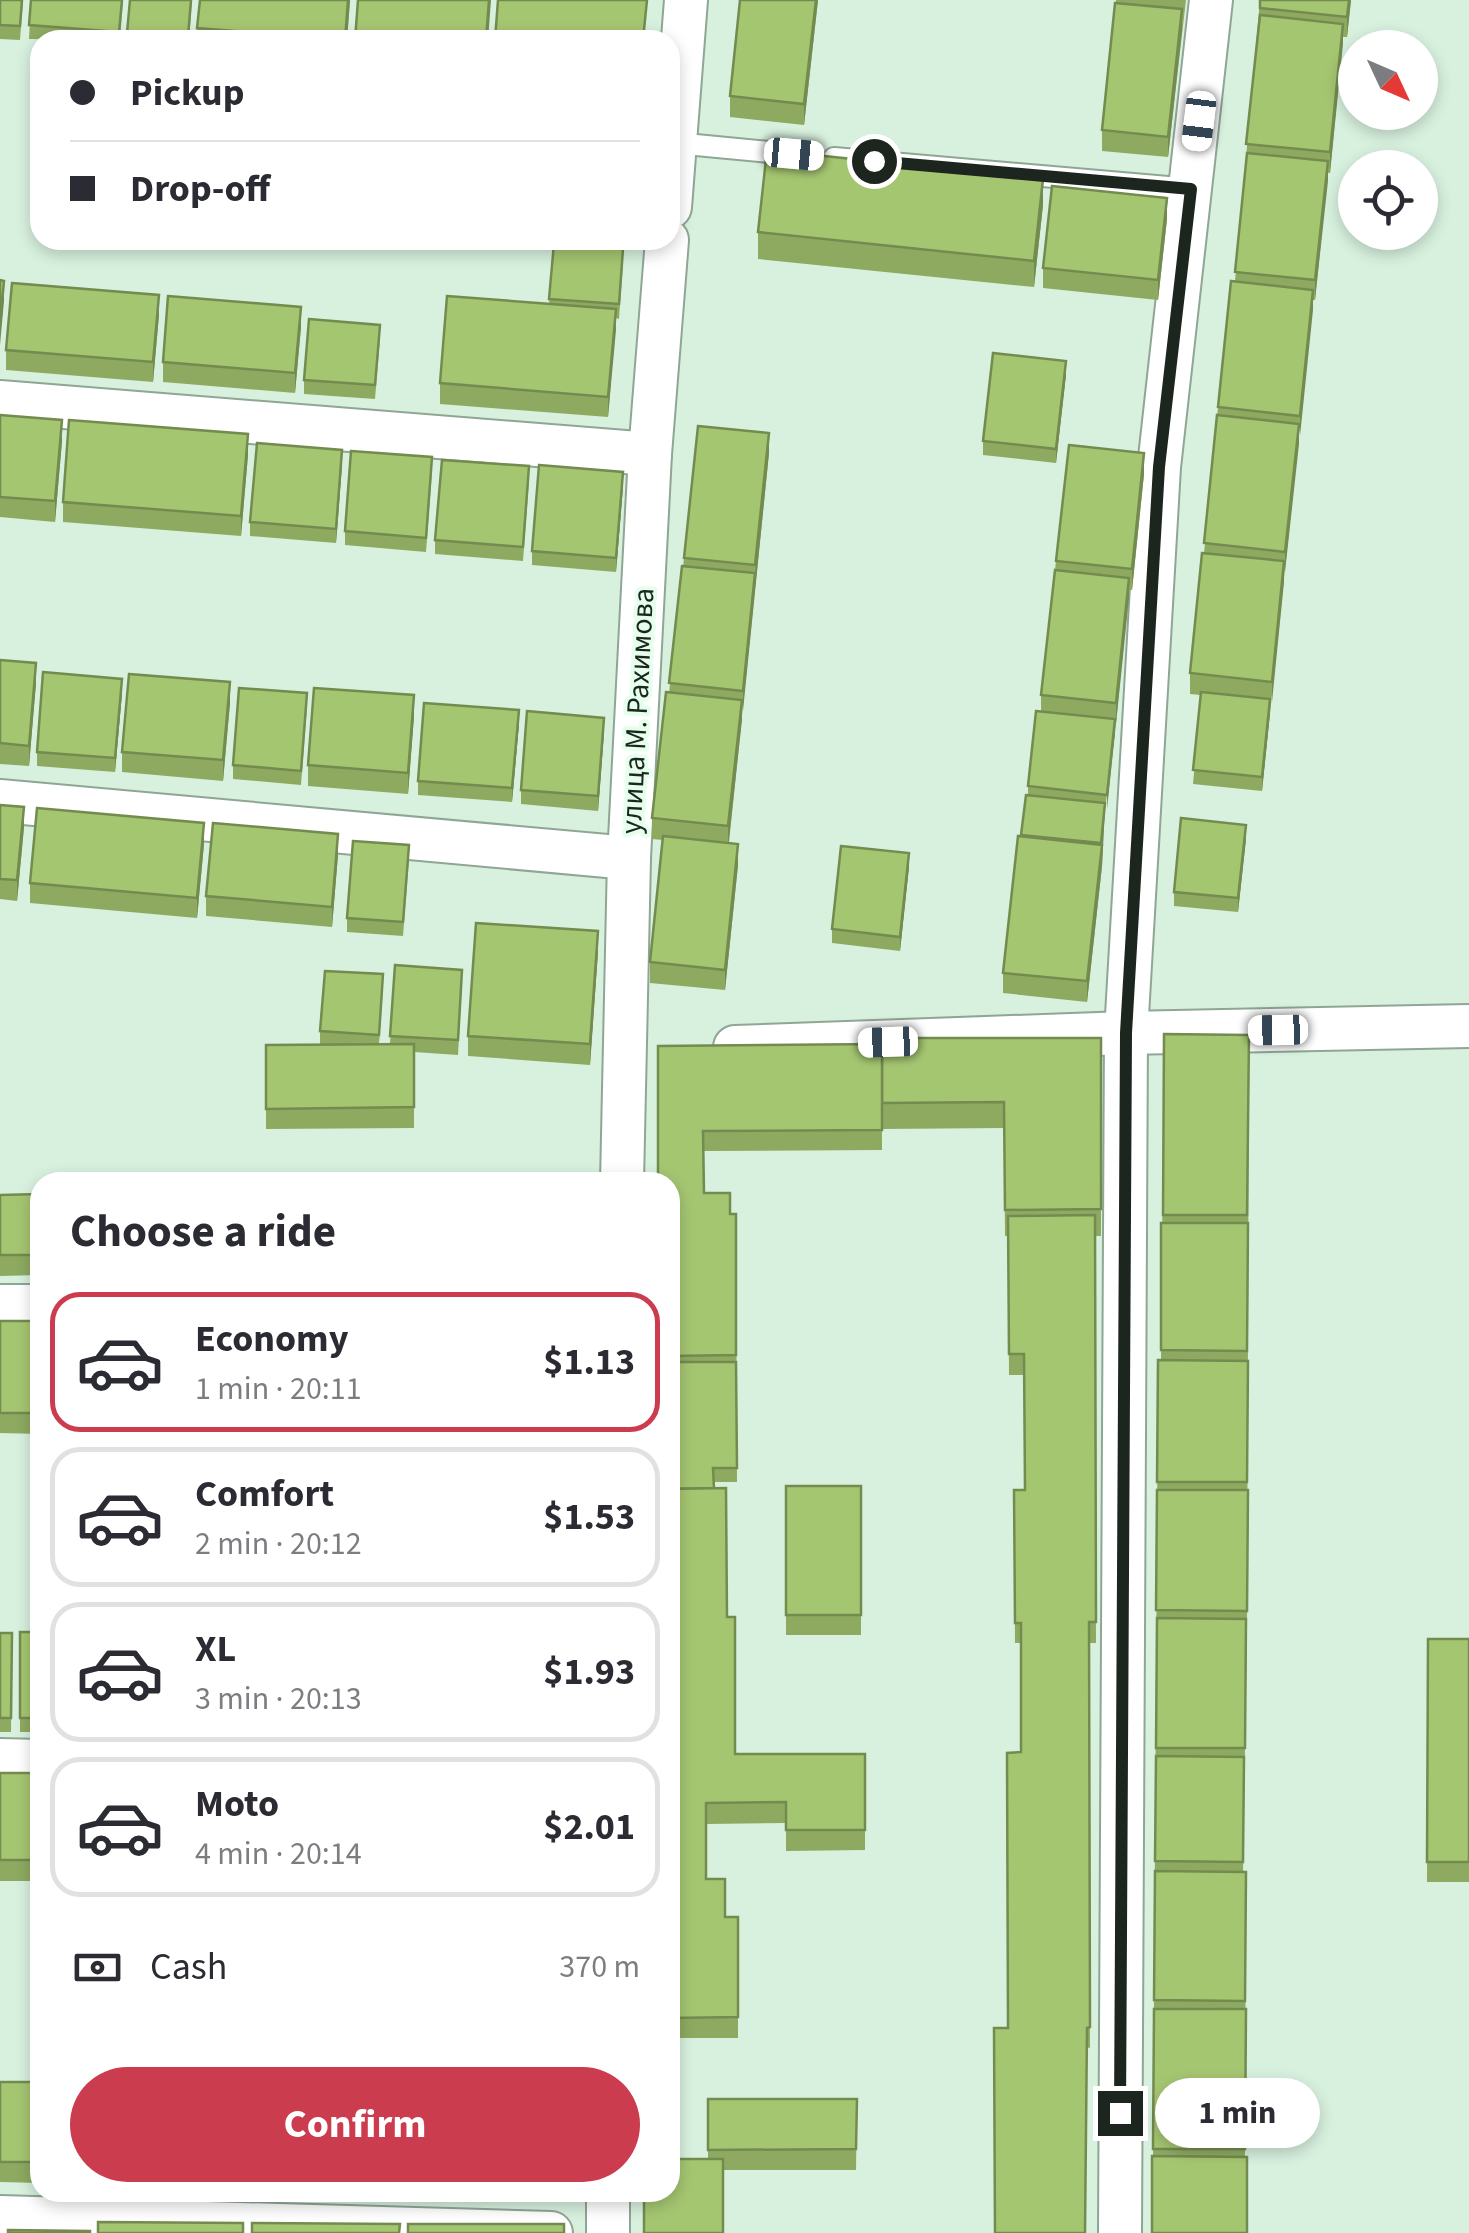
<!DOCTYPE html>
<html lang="en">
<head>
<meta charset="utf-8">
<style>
  :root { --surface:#fff; --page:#f7f7f7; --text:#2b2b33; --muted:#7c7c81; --line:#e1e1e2; --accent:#cc3c4f }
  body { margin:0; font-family:"Source Sans 3",sans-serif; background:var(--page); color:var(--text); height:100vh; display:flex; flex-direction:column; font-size:38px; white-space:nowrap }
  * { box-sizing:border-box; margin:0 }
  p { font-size:32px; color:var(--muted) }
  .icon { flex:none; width:55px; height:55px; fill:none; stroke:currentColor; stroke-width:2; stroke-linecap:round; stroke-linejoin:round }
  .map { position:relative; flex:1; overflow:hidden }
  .drawer { position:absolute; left:30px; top:1172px; width:650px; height:1030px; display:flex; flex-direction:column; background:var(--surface); border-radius:30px; box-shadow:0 5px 15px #0003 }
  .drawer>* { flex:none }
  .top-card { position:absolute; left:30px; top:30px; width:650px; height:220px; border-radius:30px; box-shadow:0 5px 15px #0003; display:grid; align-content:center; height:220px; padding:0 40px; background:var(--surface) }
  .needle { width:65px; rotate:134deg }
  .fabs { position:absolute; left:1338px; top:30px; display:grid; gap:20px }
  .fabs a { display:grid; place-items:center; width:100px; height:100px; border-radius:50%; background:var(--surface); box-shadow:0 5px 15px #0003; font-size:50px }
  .end { position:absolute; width:45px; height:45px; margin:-22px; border:12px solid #1c261f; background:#fff; box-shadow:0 0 0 5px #fff }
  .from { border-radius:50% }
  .bubble { position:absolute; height:70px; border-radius:35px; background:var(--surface); box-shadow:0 5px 15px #0003; font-size:32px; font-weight:700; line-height:70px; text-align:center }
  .car { position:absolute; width:30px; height:60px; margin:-30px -15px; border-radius:12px; box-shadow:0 0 8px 2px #0007; background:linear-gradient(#fff 24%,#345 0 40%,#fff 0 76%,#345 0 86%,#fff 0) }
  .top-card b { display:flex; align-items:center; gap:35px; height:95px; font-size:38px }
  .top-card b+b { border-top:2px solid var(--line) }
  .top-card i { width:25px; height:25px; background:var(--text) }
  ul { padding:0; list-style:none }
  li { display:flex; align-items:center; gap:30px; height:140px; margin:0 20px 15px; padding:0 20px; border:5px solid var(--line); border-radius:30px }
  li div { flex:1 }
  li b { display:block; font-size:38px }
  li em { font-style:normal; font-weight:700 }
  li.active { border-color:var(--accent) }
  li>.icon { width:90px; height:90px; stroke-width:1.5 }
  h2 { padding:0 40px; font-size:45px; line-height:120px }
  .pay { display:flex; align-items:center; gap:25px; height:110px; padding:0 40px; font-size:38px }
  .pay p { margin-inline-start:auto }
  .cta { display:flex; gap:20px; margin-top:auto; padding:20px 40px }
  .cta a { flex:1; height:115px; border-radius:60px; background:var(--accent); color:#fff; font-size:40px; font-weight:700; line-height:115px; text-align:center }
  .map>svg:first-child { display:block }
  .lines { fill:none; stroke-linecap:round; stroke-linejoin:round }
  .service-casing { stroke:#8fa695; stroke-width:24 }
  .minor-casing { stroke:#8fa695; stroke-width:46 }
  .service { stroke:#fff; stroke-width:20 }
  .minor { stroke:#fff; stroke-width:42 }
  .wall { fill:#8eaa61 }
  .shaded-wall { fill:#748b4f }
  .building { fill:#a5c671; stroke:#748b4f; stroke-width:2.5 }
  .route { stroke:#1c261f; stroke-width:12 }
  .labels { text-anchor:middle; stroke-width:8; stroke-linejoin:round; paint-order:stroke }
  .street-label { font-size:30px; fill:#1c261f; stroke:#e5ffec }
</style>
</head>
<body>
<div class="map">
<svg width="1469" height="2233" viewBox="0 0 1469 2233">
  <rect width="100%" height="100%" fill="#d8f1df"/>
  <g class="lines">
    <g class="service-casing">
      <g id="service">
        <path d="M675,143L790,154"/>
        <path d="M834,158L1191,189"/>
      </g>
    </g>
    <g class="minor-casing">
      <g id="minor">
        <path d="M670,207L686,0"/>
        <path d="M0,402L650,454"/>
        <path d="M0,801L629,858"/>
        <path d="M735,1047L1126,1033L1469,1026"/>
        <path d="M622,1182L629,858L650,454L667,240"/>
        <path d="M0,1306H40"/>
        <path d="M0,1760L40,1761"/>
        <path d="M608,2192V2233"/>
        <path d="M0,2217L551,2233"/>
        <path d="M1120,2233L1126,1033L1159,467L1211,0"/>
      </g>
    </g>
    <use href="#service" class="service"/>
    <use href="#minor" class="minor"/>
  </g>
  <g class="wall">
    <path d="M0,0H23L20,40L0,39Z"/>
    <path d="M31,0H123L120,40L29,39Z"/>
    <path d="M130,0H192L189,40H127Z"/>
    <path d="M350,0L347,40H197V28Z"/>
    <path d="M740,0H818L804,125L730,117V96Z"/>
    <path d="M1116,0H1186L1168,157L1102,151V130Z"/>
    <path d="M1260,0H1351L1347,37H1343L1330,173H1328L1315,300H1313L1262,791L1193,784L1201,695L1190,694V673L1204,553L1218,407L1235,281Z"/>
    <path d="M1043,205L1034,287L758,259V232Z"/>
    <path d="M1167,219L1158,300L1043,288V268Z"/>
    <path d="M554,243L623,263L619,319L616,318L608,417L440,404V383L549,304Z"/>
    <path d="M159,315L153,382L6,370V350Z"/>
    <path d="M301,327L295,393L163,382V362Z"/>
    <path d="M380,339L375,399L304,394V380Z"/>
    <path d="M1066,375L1056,463L983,455V441Z"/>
    <path d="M0,415L62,441L55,522L0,517Z"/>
    <path d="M769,453L729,843L738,865L725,990L650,983V962L663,840L652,839V818L669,693L684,558Z"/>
    <path d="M248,455L241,536L63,522V502Z"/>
    <path d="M342,464L336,543L250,536V522Z"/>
    <path d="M432,471L426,552L345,545V531Z"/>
    <path d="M1144,474L1132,590H1129L1115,733L1105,809L1102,866L1087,1002L1003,993V973L1026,795H1028V786L1041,711V695L1056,561Z"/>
    <path d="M529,480L523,561L435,554V540Z"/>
    <path d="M623,486L616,572L532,565V551Z"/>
    <path d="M0,660L36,683L29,766L0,764Z"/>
    <path d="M122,693L115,772L37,766V752Z"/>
    <path d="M230,703L223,781L122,772V752Z"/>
    <path d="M307,707L301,785L233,779V765Z"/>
    <path d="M414,716L408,794L308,786V765Z"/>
    <path d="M519,724L512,802L418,795V781Z"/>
    <path d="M604,732L598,811L521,804V790Z"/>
    <path d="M0,805L24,827L17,901L0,899Z"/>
    <path d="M1246,839L1238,912L1174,906V892Z"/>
    <path d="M204,844L197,918L30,903V883Z"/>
    <path d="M338,855L332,927L206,916V896Z"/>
    <path d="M409,859L403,936L347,932V918Z"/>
    <path d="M909,867L900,951L832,943V929Z"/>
    <path d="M598,952L590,1065L468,1056V1036Z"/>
    <path d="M395,965L462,984L458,1055L414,1052V1128L266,1129V1045H320V1031L383,988L379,1044H390Z"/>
    <path d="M1164,1034L1249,1035L1247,1631L1243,1872H1246L1245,2157L1153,2156L1158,1360H1161Z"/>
    <path d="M1101,1038V1236H1095L1096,1643H1089L1090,2048L1008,2028L1021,1752V1643H1015L1014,1490H1025L1024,1375H1009L1008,1236H1005L1004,1128L882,1129V1150L704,1151V1193L730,1214H736L737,1482H714L727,1617L735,1754H865V1850L786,1851V1823L706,1824V1879L725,1917H738V2038H670V1182L658,1046L882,1044Z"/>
    <path d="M40,1194V1275L0,1276V1195Z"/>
    <path d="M0,1321H40V1434L0,1433Z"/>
    <rect x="786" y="1486" width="75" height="149"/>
    <rect x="20" y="1632" width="20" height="100"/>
    <path d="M0,1633H12L11,1732H0Z"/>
    <path d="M1428,1639H1469V1882H1427Z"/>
    <rect x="0" y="1773" width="40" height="108"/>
    <path d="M0,2082H40V2183L0,2182Z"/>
    <path d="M708,2099H857L856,2170H723L708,2159Z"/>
  </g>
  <g class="shaded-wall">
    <path d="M348,0H350L347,40H345Z"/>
    <path d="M489,0H491L488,40H486Z"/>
    <path d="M816,0H818L804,125V104Z"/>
    <path d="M1349,0H1351L1347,37V17Z"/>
    <path d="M1182,9V30L1168,157V137Z"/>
    <path d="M1343,24V44L1330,173V152Z"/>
    <path d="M1328,161V181L1315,300V280Z"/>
    <path d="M1043,179V205L1034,287V261Z"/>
    <path d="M1167,198V219L1158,300V280Z"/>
    <path d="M4,281V301L0,345V325Z"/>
    <path d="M1313,290V310L1300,436V416Z"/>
    <path d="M159,295V315L153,382V362Z"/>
    <path d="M301,307V327L295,393V373Z"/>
    <path d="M616,309V330L608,417V397Z"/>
    <path d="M1066,361V375L1056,463V449Z"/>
    <path d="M62,420V441L55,522V501Z"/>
    <path d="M1299,424V444L1285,572V552Z"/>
    <path d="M769,433V453L743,711V691Z"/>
    <path d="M248,434V455L241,536V516Z"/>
    <path d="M342,450V464L336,543V529Z"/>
    <path d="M1144,453V474L1132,590V569Z"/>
    <path d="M623,472V486L616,572V558Z"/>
    <path d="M1284,561V582L1272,702V682Z"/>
    <path d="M1129,578V598L1116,724V703Z"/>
    <path d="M36,663V683L29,766V746Z"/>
    <path d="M122,679V693L115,772V758Z"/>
    <path d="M230,682V703L223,781V760Z"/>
    <path d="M414,695V716L408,794V773Z"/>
    <path d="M1270,699V713L1262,791V777Z"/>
    <path d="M742,700V720L728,847V826Z"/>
    <path d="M519,710V724L512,802V788Z"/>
    <path d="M604,718V732L598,811V796Z"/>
    <path d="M1115,719V733L1107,809V795Z"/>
    <path d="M1105,803L1102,866L1087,1002V981Z"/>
    <path d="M24,807V827L17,901V880Z"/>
    <path d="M204,823V844L197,918V898Z"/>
    <path d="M1246,825V839L1238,912V898Z"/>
    <path d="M338,834V855L332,927V907Z"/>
    <path d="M738,844V865L725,990V970Z"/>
    <path d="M909,853V867L900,951V937Z"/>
    <path d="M598,931V952L590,1065V1044Z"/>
  </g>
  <g class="building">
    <path d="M0,0H22L20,26L0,25Z"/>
    <path d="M31,0H122L119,32L29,25Z"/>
    <path d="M130,0H191L188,37L127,33Z"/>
    <path d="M200,0H348L345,40L197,28Z"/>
    <path d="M358,0H489L486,40H355Z"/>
    <path d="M498,0H647L643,40H495Z"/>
    <path d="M740,0H816L804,104L730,96Z"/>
    <path d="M1260,0H1349L1347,17L1260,8Z"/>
    <path d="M1115,3L1182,9L1168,137L1102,130Z"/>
    <path d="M1260,15L1343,24L1330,152L1246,144Z"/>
    <path d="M767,150L1043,179L1034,261L758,232Z"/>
    <path d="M1247,153L1328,161L1315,280L1235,272Z"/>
    <path d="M1052,186L1167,198L1158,280L1043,268Z"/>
    <path d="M554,243L623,249L619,304L549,299Z"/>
    <path d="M0,280L4,281L0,325Z"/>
    <path d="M1231,281L1313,290L1300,416L1218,407Z"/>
    <path d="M12,283L159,295L153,362L6,350Z"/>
    <path d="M168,296L301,307L295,373L163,362Z"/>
    <path d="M447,296L616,309L608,397L440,383Z"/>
    <path d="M309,319L380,325L375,385L304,380Z"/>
    <path d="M993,353L1066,361L1056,449L983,441Z"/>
    <path d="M0,415L62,420L55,501L0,497Z"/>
    <path d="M1217,415L1299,424L1285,552L1204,543Z"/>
    <path d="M69,420L248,434L241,516L63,502Z"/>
    <path d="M698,426L769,433L755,565L684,558Z"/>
    <path d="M257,443L342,450L336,529L250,522Z"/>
    <path d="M1069,445L1144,453L1132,569L1056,561Z"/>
    <path d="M351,451L432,457L426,538L345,531Z"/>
    <path d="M442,460L529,466L523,547L435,540Z"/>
    <path d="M539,465L623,472L616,558L532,551Z"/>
    <path d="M1202,553L1284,561L1272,682L1190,673Z"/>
    <path d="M682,566L755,573L743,691L669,683Z"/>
    <path d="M1055,570L1129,578L1116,703L1041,695Z"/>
    <path d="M0,660L36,663L29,746L0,743Z"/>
    <path d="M43,672L122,679L115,758L37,752Z"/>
    <path d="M129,674L230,682L223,760L122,752Z"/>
    <path d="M239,688L307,693L301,771L233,765Z"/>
    <path d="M314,688L414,695L408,773L308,765Z"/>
    <path d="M666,692L742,700L728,826L652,818Z"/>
    <path d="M1201,692L1270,699L1262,777L1193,770Z"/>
    <path d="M424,703L519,710L512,788L418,781Z"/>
    <path d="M527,711L604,718L598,796L521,790Z"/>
    <path d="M1036,711L1115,719L1107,795L1028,786Z"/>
    <path d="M1026,795L1105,803L1101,843L1021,835Z"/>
    <path d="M0,805L24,807L17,880L0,879Z"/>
    <path d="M37,808L204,823L197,898L30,883Z"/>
    <path d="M1181,818L1246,825L1238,898L1174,892Z"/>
    <path d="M213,823L338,834L332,907L206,896Z"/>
    <path d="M663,836L738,844L725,970L650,962Z"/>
    <path d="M1018,836L1102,845L1087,981L1003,973Z"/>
    <path d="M353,841L409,845L403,922L347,918Z"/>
    <path d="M841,846L909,853L900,937L832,929Z"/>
    <path d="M476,923L598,931L590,1044L468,1036Z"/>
    <path d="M395,965L462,970L458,1040L390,1036Z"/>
    <path d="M325,971L383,974L379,1035L320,1031Z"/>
    <path d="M1164,1034L1249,1035L1247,1215H1163Z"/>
    <path d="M882,1038H1101V1209L1005,1210L1004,1102L882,1103Z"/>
    <path d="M414,1044V1107L266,1109V1045Z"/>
    <path d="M882,1044V1130L703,1131L704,1193H730V1214H736V1355L670,1356V1182H658V1046Z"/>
    <path d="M40,1194V1255H0V1195Z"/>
    <path d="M1095,1215L1096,1622H1089L1090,2027L1087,2028L1085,2233H995L994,2028H1008L1007,1753L1021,1752V1623H1015L1014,1490H1025L1024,1354H1009L1008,1216Z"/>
    <path d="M1161,1223H1248L1247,1351L1161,1350Z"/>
    <rect x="0" y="1321" width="40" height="92"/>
    <path d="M1158,1360L1248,1361L1247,1482H1157Z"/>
    <path d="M670,1362H736L737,1468H713L714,1488L670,1489Z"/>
    <rect x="786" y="1486" width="75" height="129"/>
    <path d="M726,1488L727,1617H735V1754H865V1830H786V1802L706,1803V1879H725V1917H738V2017L670,2018V1489Z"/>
    <path d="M1157,1490H1248L1247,1611L1156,1610Z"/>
    <path d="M1157,1618L1246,1619L1245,1748H1156Z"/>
    <rect x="20" y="1632" width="20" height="86"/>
    <path d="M0,1633H12L11,1718H0Z"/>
    <path d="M1428,1639H1469V1862H1427Z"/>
    <path d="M1156,1756L1244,1757L1243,1862L1155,1861Z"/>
    <rect x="0" y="1773" width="40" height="87"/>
    <path d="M1155,1871L1246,1872L1245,2001L1154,2000Z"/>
    <path d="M1154,2009H1246L1245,2149H1153Z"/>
    <rect x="0" y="2082" width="40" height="80"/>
    <path d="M708,2099H857L856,2149L708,2150Z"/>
    <path d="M1152,2156L1247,2157V2233H1152Z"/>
    <path d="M670,2159H723V2233H644V2192H670Z"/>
    <path d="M98,2222L243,2223V2233H98Z"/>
    <path d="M252,2223L400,2224L399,2233H252Z"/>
    <rect x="408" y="2224" width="156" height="9"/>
    <path d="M8,2230L90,2231V2233H8Z"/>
  </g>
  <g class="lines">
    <path class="route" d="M874,161L1191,189L1159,467L1126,1033L1120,2113"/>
  </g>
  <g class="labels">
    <g class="street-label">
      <text transform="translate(637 711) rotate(-87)" y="10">улица М. Рахимова</text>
    </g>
  </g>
</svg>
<div class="fabs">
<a><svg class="needle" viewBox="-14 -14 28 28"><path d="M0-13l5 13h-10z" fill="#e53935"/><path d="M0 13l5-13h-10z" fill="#7c7c81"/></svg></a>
<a><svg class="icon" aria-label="locate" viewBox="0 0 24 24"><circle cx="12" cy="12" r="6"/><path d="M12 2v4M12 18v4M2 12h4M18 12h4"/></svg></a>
</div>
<i class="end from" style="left:874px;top:161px"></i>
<i class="end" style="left:1120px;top:2113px"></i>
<div class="bubble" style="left:1155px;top:2078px;width:165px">1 min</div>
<i class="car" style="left:1199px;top:121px;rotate:187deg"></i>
<i class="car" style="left:794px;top:154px;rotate:95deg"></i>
<i class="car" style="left:1278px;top:1030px;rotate:269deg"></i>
<i class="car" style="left:888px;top:1042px;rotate:268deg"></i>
<div class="top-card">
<b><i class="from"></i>Pickup</b>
<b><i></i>Drop-off</b>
</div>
<section class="drawer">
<h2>Choose a ride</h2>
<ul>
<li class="active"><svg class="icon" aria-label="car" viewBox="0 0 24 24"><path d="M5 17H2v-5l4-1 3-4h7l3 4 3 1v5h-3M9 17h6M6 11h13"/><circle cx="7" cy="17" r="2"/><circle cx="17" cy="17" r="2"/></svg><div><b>Economy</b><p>1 min · 20:11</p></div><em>$1.13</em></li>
<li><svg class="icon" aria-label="car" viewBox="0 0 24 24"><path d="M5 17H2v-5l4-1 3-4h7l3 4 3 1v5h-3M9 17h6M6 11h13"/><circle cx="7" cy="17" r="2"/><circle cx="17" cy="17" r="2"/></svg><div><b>Comfort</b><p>2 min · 20:12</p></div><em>$1.53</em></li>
<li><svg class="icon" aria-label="car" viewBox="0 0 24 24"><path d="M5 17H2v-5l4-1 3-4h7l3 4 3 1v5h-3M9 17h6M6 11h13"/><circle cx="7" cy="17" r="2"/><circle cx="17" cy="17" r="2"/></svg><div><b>XL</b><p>3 min · 20:13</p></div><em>$1.93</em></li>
<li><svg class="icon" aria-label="car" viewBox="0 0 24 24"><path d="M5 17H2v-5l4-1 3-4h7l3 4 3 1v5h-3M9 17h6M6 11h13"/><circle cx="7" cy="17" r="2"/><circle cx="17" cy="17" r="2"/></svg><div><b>Moto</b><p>4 min · 20:14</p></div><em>$2.01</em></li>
</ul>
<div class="pay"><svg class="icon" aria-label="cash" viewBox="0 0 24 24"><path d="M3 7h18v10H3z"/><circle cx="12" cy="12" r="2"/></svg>Cash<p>370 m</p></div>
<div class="cta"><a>Confirm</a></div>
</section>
</div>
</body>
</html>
